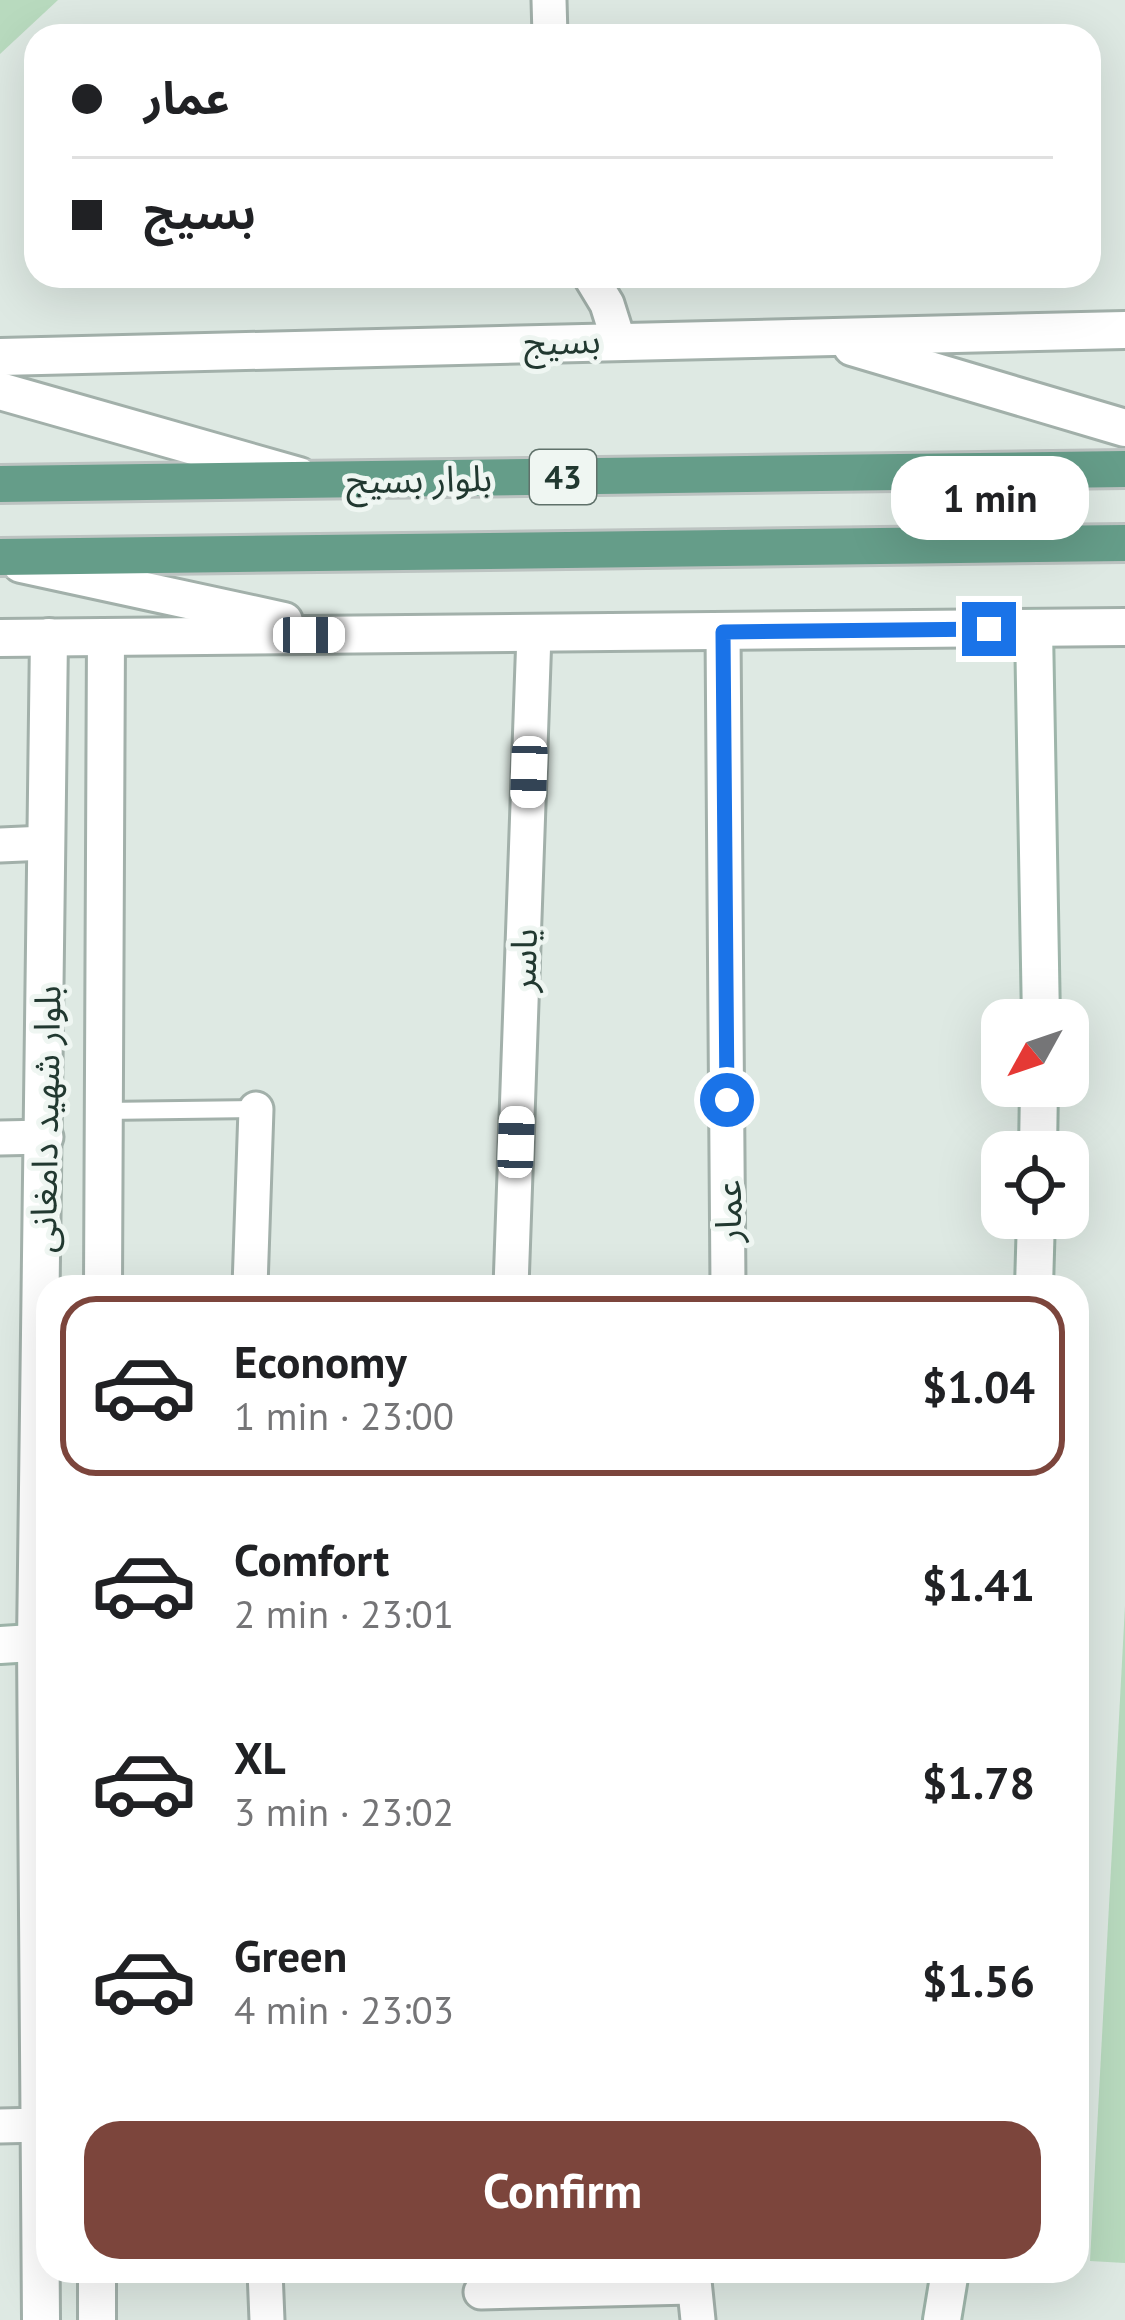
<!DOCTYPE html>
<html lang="en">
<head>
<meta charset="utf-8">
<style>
  :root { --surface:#fff; --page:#f2f2f2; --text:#202124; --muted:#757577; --line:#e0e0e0; --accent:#7c453c }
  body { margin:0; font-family:"PT Sans","Noto Sans Arabic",sans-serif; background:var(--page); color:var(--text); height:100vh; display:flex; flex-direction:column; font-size:45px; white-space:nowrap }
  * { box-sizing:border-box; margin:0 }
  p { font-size:39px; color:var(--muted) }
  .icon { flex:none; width:66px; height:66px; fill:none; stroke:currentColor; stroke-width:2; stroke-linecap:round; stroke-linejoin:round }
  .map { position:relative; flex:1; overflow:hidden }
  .details { position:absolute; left:36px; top:1275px; width:1053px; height:1008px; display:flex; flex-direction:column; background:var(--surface); border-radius:36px; box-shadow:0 12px 48px #0002 }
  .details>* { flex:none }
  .top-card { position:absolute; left:24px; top:24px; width:1077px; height:264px; border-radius:36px; box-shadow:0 12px 48px #0002; display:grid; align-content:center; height:264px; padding:0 48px; background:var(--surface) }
  .needle { width:78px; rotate:230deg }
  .fabs { position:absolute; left:981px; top:999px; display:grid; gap:24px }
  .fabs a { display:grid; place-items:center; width:108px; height:108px; border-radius:24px; background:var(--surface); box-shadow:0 12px 48px #0002; font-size:60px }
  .end { position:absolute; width:54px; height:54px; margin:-27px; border:15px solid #1a73e8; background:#fff; box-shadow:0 0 0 6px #fff }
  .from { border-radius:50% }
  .bubble { position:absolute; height:84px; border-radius:36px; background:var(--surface); box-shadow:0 12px 48px #0002; font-size:39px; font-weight:800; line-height:84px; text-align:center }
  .car { position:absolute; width:36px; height:72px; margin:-36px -18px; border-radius:15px; box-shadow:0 0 9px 3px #0007; background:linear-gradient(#fff 24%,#345 0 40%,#fff 0 76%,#345 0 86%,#fff 0) }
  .top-card b { display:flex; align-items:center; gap:42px; height:114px; font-size:45px }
  .top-card b+b { border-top:3px solid var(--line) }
  .top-card i { width:30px; height:30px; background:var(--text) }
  ul { padding:21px 0 0; list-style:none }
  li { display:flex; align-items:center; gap:36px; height:180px; margin:0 24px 18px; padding:0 24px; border:6px solid transparent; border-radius:36px }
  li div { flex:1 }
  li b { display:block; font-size:45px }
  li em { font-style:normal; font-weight:800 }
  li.current { border-color:var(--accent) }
  li>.icon { width:108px; height:108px; stroke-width:1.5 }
  .primary-button { display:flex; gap:24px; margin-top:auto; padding:24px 48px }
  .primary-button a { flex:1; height:138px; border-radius:36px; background:var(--accent); color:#fff; font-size:48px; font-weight:800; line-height:138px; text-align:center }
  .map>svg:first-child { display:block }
  .green { fill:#b8dabe }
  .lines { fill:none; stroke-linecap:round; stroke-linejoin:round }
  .service-casing { stroke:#a2b0aa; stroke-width:22 }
  .minor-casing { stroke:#a2b0aa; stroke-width:39 }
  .tertiary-casing { stroke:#a2b0aa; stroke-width:42 }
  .secondary-casing { stroke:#9eb5aa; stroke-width:42 }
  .primary-casing { stroke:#bcc3c1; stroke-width:42 }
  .service { stroke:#fff; stroke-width:16 }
  .minor { stroke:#fff; stroke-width:33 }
  .tertiary { stroke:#fff; stroke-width:36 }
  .secondary { stroke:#fff; stroke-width:36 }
  .primary { stroke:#659d89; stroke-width:36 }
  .route { stroke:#1a73e8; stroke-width:15 }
  .labels { text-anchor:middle; stroke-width:10; stroke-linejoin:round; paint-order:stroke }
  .shield { fill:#eff6f2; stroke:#5f716a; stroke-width:3 }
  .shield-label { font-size:33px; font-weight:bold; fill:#213830 }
  .street-label { font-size:36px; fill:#213830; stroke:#eff6f2 }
</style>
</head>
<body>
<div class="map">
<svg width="1125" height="2320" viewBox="0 0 1125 2320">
  <rect width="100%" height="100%" fill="#dee9e3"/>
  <g class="green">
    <path d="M0,0H58L0,54Z"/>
    <path d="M1125,1606V2263L1090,2261Z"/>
  </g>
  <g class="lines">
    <g class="service-casing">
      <path id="service" d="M104,1111L256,1109"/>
    </g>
    <g class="minor-casing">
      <g id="minor">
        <path d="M549,0L550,36"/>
        <path d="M590,276L607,304L618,339"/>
        <path d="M723,632L728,1287"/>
        <path d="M0,845L46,843"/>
        <path d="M0,1138L46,1137"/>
        <path d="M250,1287L256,1109"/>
        <path d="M511,1287L534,634"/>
        <path d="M0,2126L42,2125"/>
        <path d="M265,2271L267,2320"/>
        <path d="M693,2271L698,2320"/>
        <path d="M481,2292L692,2287"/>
      </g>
    </g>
    <g class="tertiary-casing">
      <g id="tertiary">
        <path d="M852,347L1125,428"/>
        <path d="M0,357L1125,330"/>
        <path d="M0,391L299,476"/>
        <path d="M21,564L284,621"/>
        <path d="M0,638L1125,627"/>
        <path d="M103,1287L106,637"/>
        <path d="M41,2320L36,1643L49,637"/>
        <path d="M97,2320V2271"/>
      </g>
    </g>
    <g class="secondary-casing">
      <g id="secondary">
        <path d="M1034,629L1041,1020"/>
        <path d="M1038,1152L1039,1086"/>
        <path d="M1034,1287L1036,1218"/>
        <path d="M0,1645L48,1642"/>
        <path d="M942,2320L950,2271"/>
      </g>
    </g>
    <g class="primary-casing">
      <g id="primary">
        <path d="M0,484L1125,469"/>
        <path d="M0,557L1125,543"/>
      </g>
    </g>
    <use href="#service" class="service"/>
    <use href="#minor" class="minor"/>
    <use href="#tertiary" class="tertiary"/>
    <use href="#secondary" class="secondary"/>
    <use href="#primary" class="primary"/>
  </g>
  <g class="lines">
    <path class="route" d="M727,1100L723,632L989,629"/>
  </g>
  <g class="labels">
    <rect class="shield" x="530" y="450" width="66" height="54" rx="9"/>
    <g class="shield-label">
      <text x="563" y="489">43</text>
    </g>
    <g class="street-label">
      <text transform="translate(562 341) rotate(-2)" y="13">بسیج</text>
      <text transform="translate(419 479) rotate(-1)" y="13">بلوار بسیج</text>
      <text transform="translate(523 960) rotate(-88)" y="13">یاسر</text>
      <text transform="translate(45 1119) rotate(-89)" y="13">بلوار شهید دامغانی</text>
      <text transform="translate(728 1211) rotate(-90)" y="13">عمار</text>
    </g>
  </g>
</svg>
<div class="fabs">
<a><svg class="needle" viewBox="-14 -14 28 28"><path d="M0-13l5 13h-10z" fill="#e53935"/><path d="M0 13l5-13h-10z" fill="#757577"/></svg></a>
<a><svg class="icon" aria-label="locate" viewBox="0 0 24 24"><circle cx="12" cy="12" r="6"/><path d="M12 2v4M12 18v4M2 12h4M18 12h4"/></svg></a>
</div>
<i class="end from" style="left:727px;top:1100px"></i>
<i class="end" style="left:989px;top:629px"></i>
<div class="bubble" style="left:891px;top:456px;width:198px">1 min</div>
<i class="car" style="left:309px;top:635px;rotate:90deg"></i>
<i class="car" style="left:529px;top:772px;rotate:182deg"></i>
<i class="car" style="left:516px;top:1142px;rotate:2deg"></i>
<div class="top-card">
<b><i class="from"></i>عمار</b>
<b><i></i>بسیج</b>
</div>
<section class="details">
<ul>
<li class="current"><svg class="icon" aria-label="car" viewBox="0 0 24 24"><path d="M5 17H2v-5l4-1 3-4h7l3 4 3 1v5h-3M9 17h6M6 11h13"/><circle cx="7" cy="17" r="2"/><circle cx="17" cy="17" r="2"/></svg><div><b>Economy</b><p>1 min · 23:00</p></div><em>$1.04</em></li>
<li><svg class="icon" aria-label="car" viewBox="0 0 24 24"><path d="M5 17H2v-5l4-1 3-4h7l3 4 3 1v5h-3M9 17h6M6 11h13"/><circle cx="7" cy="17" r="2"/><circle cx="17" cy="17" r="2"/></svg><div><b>Comfort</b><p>2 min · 23:01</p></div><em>$1.41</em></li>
<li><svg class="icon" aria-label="car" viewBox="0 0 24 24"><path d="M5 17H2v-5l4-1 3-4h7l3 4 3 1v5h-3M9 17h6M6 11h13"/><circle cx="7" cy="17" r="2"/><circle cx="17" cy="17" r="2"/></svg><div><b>XL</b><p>3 min · 23:02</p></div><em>$1.78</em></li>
<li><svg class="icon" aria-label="car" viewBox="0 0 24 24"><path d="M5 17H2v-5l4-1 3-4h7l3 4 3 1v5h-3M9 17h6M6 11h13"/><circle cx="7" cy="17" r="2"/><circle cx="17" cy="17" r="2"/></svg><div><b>Green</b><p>4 min · 23:03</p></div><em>$1.56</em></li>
</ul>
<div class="primary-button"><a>Confirm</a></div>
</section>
</div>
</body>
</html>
